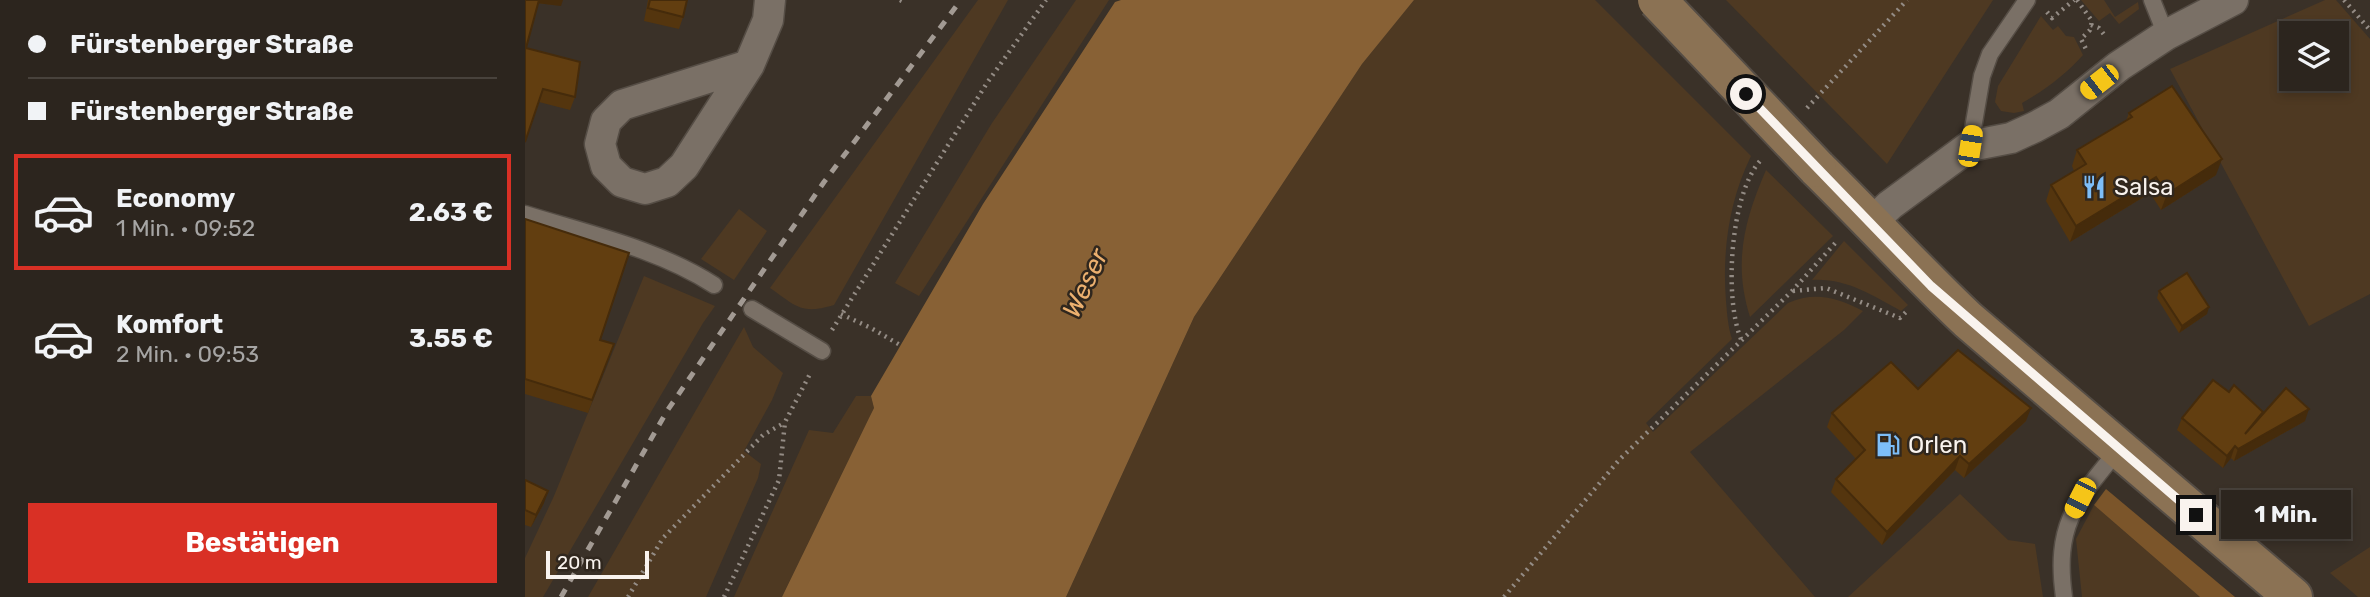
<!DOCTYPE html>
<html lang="de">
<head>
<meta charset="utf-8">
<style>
  :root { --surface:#2c251e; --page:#38312b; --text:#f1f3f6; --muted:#a6a5a4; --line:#48423c; --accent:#d93025 }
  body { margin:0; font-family:Rubik,sans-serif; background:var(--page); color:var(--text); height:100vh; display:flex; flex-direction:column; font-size:26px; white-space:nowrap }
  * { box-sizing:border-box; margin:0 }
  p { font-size:23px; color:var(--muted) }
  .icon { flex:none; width:38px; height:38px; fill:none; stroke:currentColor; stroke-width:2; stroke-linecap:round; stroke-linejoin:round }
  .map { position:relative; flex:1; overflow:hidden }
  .side { display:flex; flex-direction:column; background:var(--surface); width:525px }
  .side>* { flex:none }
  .hud { display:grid; align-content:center; height:154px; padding:0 28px; background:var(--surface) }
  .buttons { position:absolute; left:1754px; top:21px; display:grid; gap:14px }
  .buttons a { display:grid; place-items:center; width:70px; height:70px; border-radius:0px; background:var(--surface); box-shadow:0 4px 10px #0003,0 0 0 2px var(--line); font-size:35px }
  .scale { position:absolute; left:21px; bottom:18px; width:103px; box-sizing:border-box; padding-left:7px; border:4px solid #f9f3ee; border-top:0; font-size:19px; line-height:24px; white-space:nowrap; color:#f9f3ee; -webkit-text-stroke:5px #30271e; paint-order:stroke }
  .end { position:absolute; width:32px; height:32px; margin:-16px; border:9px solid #f9f3ee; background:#111; box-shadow:0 0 0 4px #111 }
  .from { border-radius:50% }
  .bubble { position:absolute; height:49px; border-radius:0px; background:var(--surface); box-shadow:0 4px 10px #0003,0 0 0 2px var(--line); font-size:23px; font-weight:700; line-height:49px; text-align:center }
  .car { position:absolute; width:21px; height:42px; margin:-21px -10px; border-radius:9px; box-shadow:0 0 5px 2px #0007; background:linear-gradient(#f5c518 24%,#345 0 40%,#f5c518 0 76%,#345 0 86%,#f5c518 0) }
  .hud b { display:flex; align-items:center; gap:24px; height:66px; font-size:26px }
  .hud b+b { border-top:2px solid var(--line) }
  .hud i { width:18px; height:18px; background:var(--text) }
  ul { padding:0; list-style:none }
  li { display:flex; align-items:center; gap:21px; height:116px; margin:0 14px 10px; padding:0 14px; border:4px solid transparent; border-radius:0px }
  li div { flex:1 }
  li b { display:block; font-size:26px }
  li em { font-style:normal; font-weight:700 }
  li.on { border-color:var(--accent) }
  li>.icon { width:63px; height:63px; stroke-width:1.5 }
  .cta { display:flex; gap:14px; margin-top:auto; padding:14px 28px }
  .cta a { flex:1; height:80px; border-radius:0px; background:var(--accent); color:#fff; font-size:28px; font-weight:700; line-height:80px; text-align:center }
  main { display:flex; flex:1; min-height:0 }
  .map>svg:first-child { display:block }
  .green { fill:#4e3922; fill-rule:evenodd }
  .forest { fill:#7b552a }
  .water { fill:#886135 }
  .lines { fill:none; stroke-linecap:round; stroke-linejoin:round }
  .service-casing { stroke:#554d45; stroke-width:19 }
  .minor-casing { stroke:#554d45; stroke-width:33 }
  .secondary-casing { stroke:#554d45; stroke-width:42 }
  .path { stroke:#948c85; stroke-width:4.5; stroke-dasharray:2 5; stroke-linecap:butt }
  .service { stroke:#7a7066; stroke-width:16 }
  .minor { stroke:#7a7066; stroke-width:30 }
  .secondary { stroke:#8b7254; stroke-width:38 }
  .rail { stroke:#a29a93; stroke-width:5; stroke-dasharray:9 9; stroke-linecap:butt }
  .secondary-bridge-casing { stroke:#554d45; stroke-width:42; stroke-linecap:butt }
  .secondary-bridge { stroke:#8b7254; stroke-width:38 }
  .wall { fill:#54350e }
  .shaded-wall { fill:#452b0b }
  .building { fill:#623e10; stroke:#452b0b; stroke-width:2 }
  .route { stroke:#f9f3ee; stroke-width:9 }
  .labels { text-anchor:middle; stroke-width:5; stroke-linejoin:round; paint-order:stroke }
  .poi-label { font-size:24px; fill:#f9f3ee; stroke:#30271e; text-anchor:start }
  .water-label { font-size:26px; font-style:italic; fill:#ecb06f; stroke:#30271e }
</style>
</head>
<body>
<main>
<section class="side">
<div class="hud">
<b><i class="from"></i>Fürstenberger Straße</b>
<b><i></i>Fürstenberger Straße</b>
</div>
<ul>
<li class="on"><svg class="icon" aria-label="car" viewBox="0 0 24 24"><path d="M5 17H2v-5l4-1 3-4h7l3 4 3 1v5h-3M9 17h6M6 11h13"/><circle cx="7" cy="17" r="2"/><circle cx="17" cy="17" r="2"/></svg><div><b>Economy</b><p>1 Min. · 09:52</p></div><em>2.63 €</em></li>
<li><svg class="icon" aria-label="car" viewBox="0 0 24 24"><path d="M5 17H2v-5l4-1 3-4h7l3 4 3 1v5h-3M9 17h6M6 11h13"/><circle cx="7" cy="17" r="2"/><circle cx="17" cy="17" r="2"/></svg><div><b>Komfort</b><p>2 Min. · 09:53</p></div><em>3.55 €</em></li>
</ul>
<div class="cta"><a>Bestätigen</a></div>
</section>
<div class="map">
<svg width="1845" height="597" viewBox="0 0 1845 597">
  <rect width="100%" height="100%" fill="#3a3128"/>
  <g class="green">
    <path d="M453,0H483L309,305C276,315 271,306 245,288Z"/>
    <path d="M551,0H584L394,296L370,283L467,123Z"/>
    <path d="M889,0H1070L1226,156C1204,201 1197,251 1201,301C1202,313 1203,327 1207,339L1121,423L1128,432L1263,303C1290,291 1313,298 1338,311L1319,330L1165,452L1290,597H541L669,317L837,64Z"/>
    <path d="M1201,0H1468L1362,164Z"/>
    <path d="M1556,0H1579L1590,17L1613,2L1614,9L1594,24L1585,13L1574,21Z"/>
    <path d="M1800,0H1811L1845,39V294L1784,326L1645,69ZM1766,33H1811V79H1766Z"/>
    <path d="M1516,16L1528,30L1533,26L1541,36L1549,37L1558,55C1540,75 1520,90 1497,103L1499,111L1489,113L1476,111L1470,102L1473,86Z"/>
    <path d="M1241,170L1308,236L1225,317C1208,263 1219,221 1241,170Z"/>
    <path d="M214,209L242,231L209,280L176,259Z"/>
    <path d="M1319,241L1383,305L1376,311C1347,295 1321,278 1287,280Z"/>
    <path d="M119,276L190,306L178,323L18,597H0V558L29,496Z"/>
    <path d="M219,327L228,347L258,373L247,400L219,451L236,464L233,478L181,597H63Z"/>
    <path d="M331,396H346L349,408L257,597H209L284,430L308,433Z"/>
    <path d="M1435,494L1483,540L1510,544L1518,597H1323Z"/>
    <path d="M1569,505L1675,597H1557L1551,539Z"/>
    <path d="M1845,547V597H1833L1805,573Z"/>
  </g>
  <path class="forest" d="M1581,489L1710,597H1675L1569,505Z"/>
  <path class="water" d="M596,0H889L837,64L669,317L541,597H257L344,418L349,408L346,396L458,204L590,2Z"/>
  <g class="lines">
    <g class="service-casing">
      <g id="service">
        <path d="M1627,0L1641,35"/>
        <path d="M1445,146L1457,76L1465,54L1502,0"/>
        <path d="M0,214C64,234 133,249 189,285"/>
        <path d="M227,309L297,351"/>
        <path d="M1539,597C1529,525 1551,501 1594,449"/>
      </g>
    </g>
    <g class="minor-casing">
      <g id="minor">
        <path d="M224,65L97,105L81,121L75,144L81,166L97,182L120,189L142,182L159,166L224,65L243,20L245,0"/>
        <path d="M1347,222L1365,205L1445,146L1486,138L1510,127L1534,114L1594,66L1641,35L1708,0"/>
      </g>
    </g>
    <g class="secondary-casing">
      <path id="secondary" d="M1292,168C1343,218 1391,271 1443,320L1768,597"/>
    </g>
    <g class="path">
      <path d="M375,0L377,1"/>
      <path d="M1552,0L1567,21L1565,30L1556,39L1562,51"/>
      <path d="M1819,0L1845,30"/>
      <path d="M1522,12L1527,18L1549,0"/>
      <path d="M1566,25L1574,28L1581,37"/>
      <path d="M1282,108L1382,0"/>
      <path d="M1268,291L1301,288L1375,318L1383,310"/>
      <path d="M316,314L346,328L375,345"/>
      <path d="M307,330L462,83L521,0"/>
      <path d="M1216,339C1199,299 1205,195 1235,161"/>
      <path d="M103,597L138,538L238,435L259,423"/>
      <path d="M199,597L254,480L260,422L286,372"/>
      <path d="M979,597L1094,460L1267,291L1313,240"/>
    </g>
    <use href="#service" class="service"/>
    <use href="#minor" class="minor"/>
    <use href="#secondary" class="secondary"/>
    <path class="rail" d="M36,597L142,411L299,182L436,0"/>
    <g class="secondary-bridge-casing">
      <path id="secondary-bridge" d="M1132,0L1292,168"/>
    </g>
    <use href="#secondary-bridge" class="secondary-bridge"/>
  </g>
  <g class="wall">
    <path d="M0,0L36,6L13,3L1,48L50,97L45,110L14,102L0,142Z"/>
    <path d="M123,0H162L158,17L154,29L119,21Z"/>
    <path d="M1604,113L1691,175L1636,210L1625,193L1545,242L1521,201L1526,185L1549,171L1547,166L1552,150L1601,121Z"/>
    <path d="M0,219L75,340L89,344L63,413L0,394Z"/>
    <path d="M1634,291L1682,314L1654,333L1632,298Z"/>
    <path d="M1393,389L1501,421L1439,478L1430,470L1357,545L1306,492L1311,479L1331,459L1302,427L1307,413Z"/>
    <path d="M1704,392L1737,415L1780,421L1709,461L1706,458L1698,468L1652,430L1657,418Z"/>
    <path d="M0,480L19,503L6,527L0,525Z"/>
  </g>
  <g class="shaded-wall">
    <path d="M13,0H38L36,6L12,3Z"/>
    <path d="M1697,159L1691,175L1636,210L1642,194Z"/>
    <path d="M1631,177L1625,193L1545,242L1551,226Z"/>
    <path d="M1684,307L1682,314L1654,333L1657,326Z"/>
    <path d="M1506,408L1501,421L1439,478L1444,464Z"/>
    <path d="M1784,409L1780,421L1709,461L1713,449Z"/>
    <path d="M1710,446L1706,458L1698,468L1702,456Z"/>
    <path d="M1435,456L1430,470L1357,545L1362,532Z"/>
    <path d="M23,491L19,503L6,527L11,515Z"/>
  </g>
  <g class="building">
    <path d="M0,0H14L1,48L55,62L50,97L18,89L0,142Z"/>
    <path d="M125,0H162L158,17L123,8Z"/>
    <path d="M1647,86L1697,159L1642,194L1631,177L1551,226L1526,185L1561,164L1552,150L1607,117L1604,113Z"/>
    <path d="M0,219L104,253L75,340L89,344L67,400L0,379Z"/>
    <path d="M1662,273L1684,307L1657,326L1634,291Z"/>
    <path d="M1433,350L1506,408L1444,464L1435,456L1362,532L1311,479L1340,450L1307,413L1366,362L1393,389Z"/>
    <path d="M1688,380L1704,392L1709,385L1738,412L1720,434L1761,388L1784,409L1713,449L1710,446L1702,456L1657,418Z"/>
    <path d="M0,480L23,491L11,515L0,510Z"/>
  </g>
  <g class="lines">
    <path class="route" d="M1221,94L1406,286L1671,515"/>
  </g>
  <defs>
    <g id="restaurant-bare" transform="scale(1.89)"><path d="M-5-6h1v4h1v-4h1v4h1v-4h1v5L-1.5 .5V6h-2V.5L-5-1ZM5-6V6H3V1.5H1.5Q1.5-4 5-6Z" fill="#7dbef9" stroke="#30271e" stroke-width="2.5" paint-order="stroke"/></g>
    <g id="fuel-bare" transform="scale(1.89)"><path d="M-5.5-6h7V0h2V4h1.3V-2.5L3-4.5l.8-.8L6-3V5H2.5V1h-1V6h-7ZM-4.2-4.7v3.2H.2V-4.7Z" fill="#7dbef9" stroke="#30271e" stroke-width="2.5" paint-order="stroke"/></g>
  </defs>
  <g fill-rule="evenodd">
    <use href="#restaurant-bare" x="1569" y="187"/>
    <use href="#fuel-bare" x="1363" y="445"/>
  </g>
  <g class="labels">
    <g class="poi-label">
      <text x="1589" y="195">Salsa</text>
      <text x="1383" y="453">Orlen</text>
    </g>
    <g class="water-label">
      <text transform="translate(560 283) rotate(-65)" y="9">Weser</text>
    </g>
  </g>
</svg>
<div class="buttons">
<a><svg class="icon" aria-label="layers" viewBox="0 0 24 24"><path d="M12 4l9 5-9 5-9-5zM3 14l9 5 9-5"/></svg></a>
</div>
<div class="scale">20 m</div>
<i class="end from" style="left:1221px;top:94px"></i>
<i class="end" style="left:1671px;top:515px"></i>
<div class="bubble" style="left:1696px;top:490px;width:130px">1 Min.</div>
<i class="car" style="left:1574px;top:82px;rotate:232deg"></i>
<i class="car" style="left:1445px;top:146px;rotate:9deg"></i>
<i class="car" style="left:1555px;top:498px;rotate:207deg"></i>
</div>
</main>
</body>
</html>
